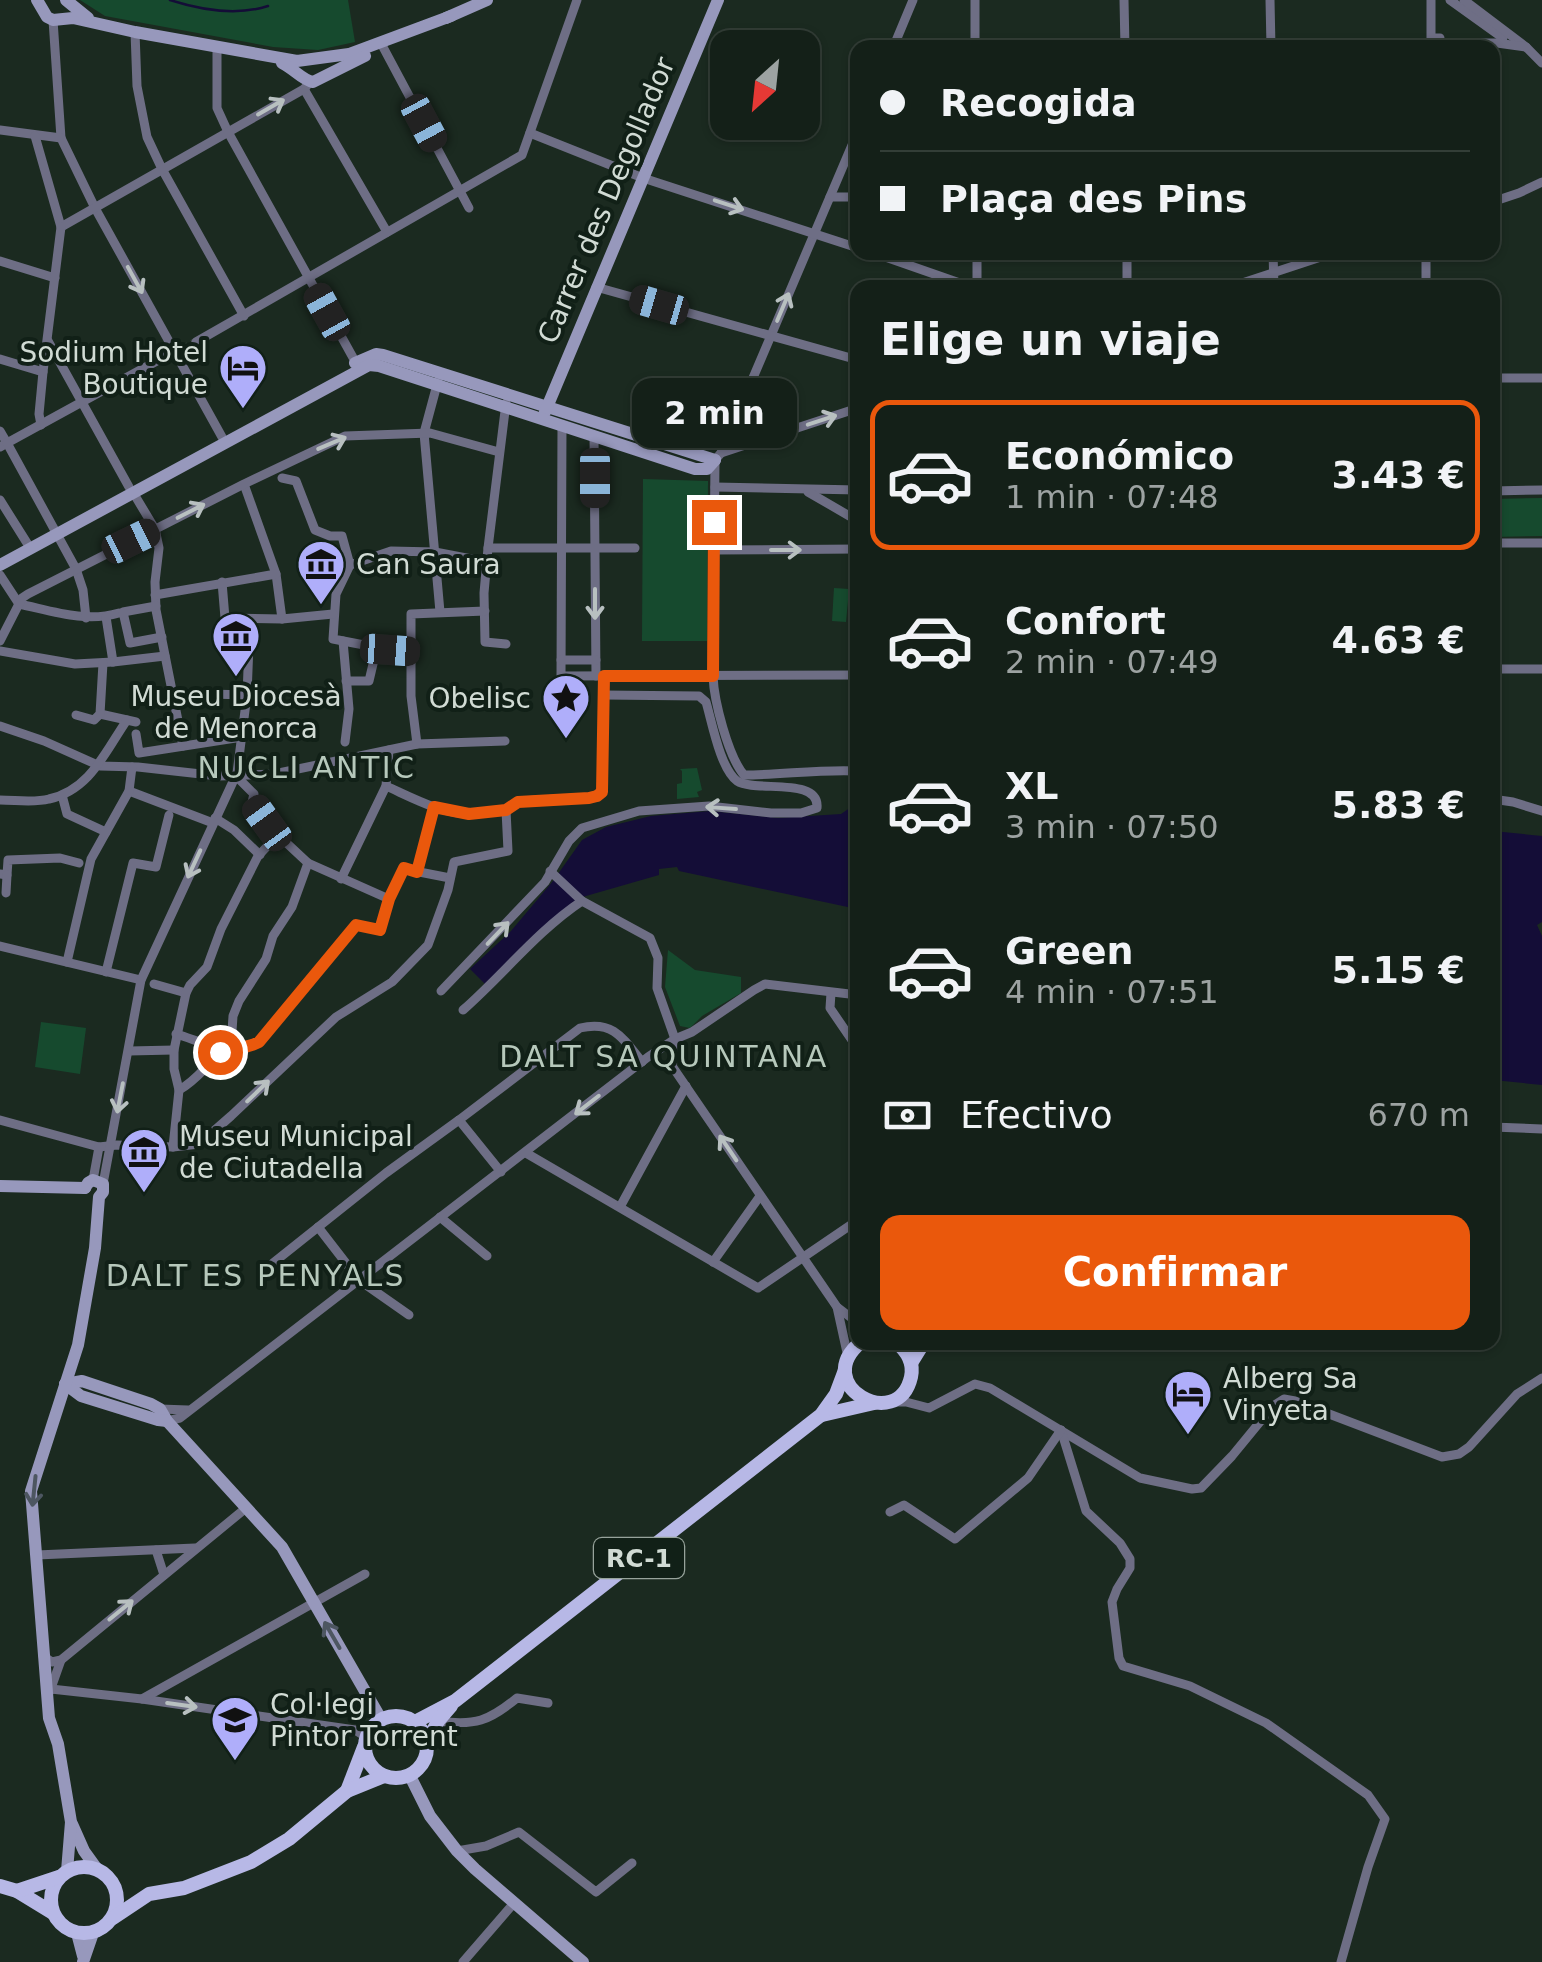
<!DOCTYPE html>
<html lang="es">
<head>
<meta charset="utf-8">
<style>
  :root { --surface:#142018; --page:#212d25; --text:#f1f3f6; --muted:#9da3a2; --line:#333e37; --accent:#ea580c }
  body { margin:0; font-family:"DejaVu Sans",sans-serif; background:var(--page); color:var(--text); height:100vh; display:flex; flex-direction:column; font-size:38px; white-space:nowrap }
  * { box-sizing:border-box; margin:0 }
  p { font-size:32px; color:var(--muted) }
  .icon { flex:none; width:55px; height:55px; fill:none; stroke:currentColor; stroke-width:2; stroke-linecap:round; stroke-linejoin:round }
  .map { position:relative; flex:1; overflow:hidden }
  .drawer { position:absolute; left:850px; top:280px; width:650px; height:1070px; display:flex; flex-direction:column; background:var(--surface); border-radius:20px; box-shadow:0 2px 8px #0004,0 0 0 2px var(--line) }
  .drawer>* { flex:none }
  .hud { position:absolute; left:850px; top:40px; width:650px; height:220px; border-radius:20px; box-shadow:0 2px 8px #0004,0 0 0 2px var(--line); display:grid; align-content:center; height:220px; padding:0 30px; background:var(--surface) }
  .needle { width:65px; rotate:207deg }
  .fabs { position:absolute; left:710px; top:30px; display:grid; gap:20px }
  .fabs a { display:grid; place-items:center; width:110px; height:110px; border-radius:20px; background:var(--surface); box-shadow:0 2px 8px #0004,0 0 0 2px var(--line); font-size:50px }
  .end { position:absolute; width:45px; height:45px; margin:-22px; border:12px solid #ea580c; background:#fff; box-shadow:0 0 0 5px #fff }
  .from { border-radius:50% }
  .bubble { position:absolute; height:70px; border-radius:20px; background:var(--surface); box-shadow:0 2px 8px #0004,0 0 0 2px var(--line); font-size:32px; font-weight:700; line-height:70px; text-align:center }
  .car { position:absolute; width:30px; height:60px; margin:-30px -15px; border-radius:12px; box-shadow:0 0 8px 2px #0007; background:linear-gradient(#222 24%,#8ab4d8 0 40%,#222 0 76%,#8ab4d8 0 86%,#222 0) }
  .hud b { display:flex; align-items:center; gap:35px; height:95px; font-size:38px }
  .hud b+b { border-top:2px solid var(--line) }
  .hud i { width:25px; height:25px; background:var(--text) }
  ul { padding:0; list-style:none }
  li { display:flex; align-items:center; gap:30px; height:150px; margin:0 20px 15px; padding:0 10px; border:5px solid transparent; border-radius:20px }
  li div { flex:1 }
  li b { display:block; font-size:38px }
  li em { font-style:normal; font-weight:700 }
  li.current { border-color:var(--accent) }
  li>.icon { width:90px; height:90px; stroke-width:1.5 }
  h2 { padding:0 30px; font-size:45px; line-height:120px }
  .pay { display:flex; align-items:center; gap:25px; height:110px; padding:0 30px; font-size:38px }
  .pay p { margin-inline-start:auto }
  .primary-button { display:flex; gap:20px; margin-top:auto; padding:20px 30px }
  .primary-button a { flex:1; height:115px; border-radius:20px; background:var(--accent); color:#fff; font-size:40px; font-weight:700; line-height:115px; text-align:center }
  .map>svg:first-child { display:block }
  .green { fill:#164a2e }
  .water { fill:#140d37 }
  .lines { fill:none; stroke-linecap:round; stroke-linejoin:round }
  .stream { stroke:#140d37; stroke-width:2.5 }
  .street-tunnel { stroke:#36453b; stroke-width:9; stroke-dasharray:9 4.5; stroke-linecap:butt }
  .street { stroke:#6e6e85; stroke-width:9 }
  .secondary { stroke:#9798bc; stroke-width:12 }
  .primary { stroke:#b7b8e6; stroke-width:14 }
  .oneway { stroke:#b8c0c0 }
  .oneway2 { stroke:#4d5661 }
  .route { stroke:#ea580c; stroke-width:12 }
  .labels { text-anchor:middle; stroke-width:8; stroke-linejoin:round; paint-order:stroke }
  .shield { fill:#112017; stroke:#97a39b; stroke-width:2.5 }
  .shield-label { font-size:25px; font-weight:bold; fill:#d1dbd4 }
  .street-label { font-size:28px; fill:#d1dbd4; stroke:#112017 }
  .poi-label { font-size:28px; fill:#d1dbd4; stroke:#112017; text-anchor:start }
  .neighbourhood-label { font-size:30px; letter-spacing:2.5px; fill:#b6c8bb; stroke:#112017 }
</style>
</head>
<body>
<div class="map">
<svg width="1542" height="1962" viewBox="0 0 1542 1962">
  <rect width="100%" height="100%" fill="#1b2a20"/>
  <g class="green">
    <path d="M80,0H348L355,42L318,50L273,47L105,16Z"/>
    <path d="M643,479L708,481L707,641H642Z"/>
    <path d="M1542,498V536L1493,537V499Z"/>
    <path d="M834,588L849,589L846,622L832,621Z"/>
    <path d="M697,768L702,790L697,792L699,797L677,799V784L682,783V771L680,769Z"/>
    <path d="M668,950L695,970L741,977V993L702,1016L690,1028L680,1026L665,987Z"/>
    <path d="M41,1022L86,1028L80,1074L35,1067Z"/>
  </g>
  <g class="water">
    <path d="M857,803V909L679,871L677,867L659,869V875L579,898L486,985L470,969L511,931L553,881L582,840L606,827L651,816L710,811L778,818L841,814Z"/>
    <path d="M1493,831L1542,836V922L1537,925L1542,936V1085L1493,1080Z"/>
  </g>
  <g class="lines">
    <path class="stream" d="M170,0C201,10 237,16 268,6"/>
    <path class="street-tunnel" d="M181,351L196,342"/>
    <g class="street">
      <path d="M975,0V48"/>
      <path d="M1124,0L1125,48"/>
      <path d="M1270,0L1271,47"/>
      <path d="M1431,0V38H1440"/>
      <path d="M1450,0L1503,38"/>
      <path d="M1464,0L1526,47L1542,63"/>
      <path d="M53,20L61,138"/>
      <path d="M135,32L137,86L147,137L162,169L244,316"/>
      <path d="M383,47L469,208"/>
      <path d="M217,48V108L228,132L356,363"/>
      <path d="M903,48H893L913,0"/>
      <path d="M917,48L1442,43H1497L1526,47"/>
      <path d="M304,89L387,232"/>
      <path d="M0,130L61,138L95,208L222,437"/>
      <path d="M858,131L721,453L715,460L713,676C714,701 728,756 744,775C782,775 819,769 858,771"/>
      <path d="M530,133L643,178L858,248"/>
      <path d="M35,136L61,227L304,89L310,82"/>
      <path d="M830,197H858"/>
      <path d="M1492,202L1519,193L1542,182"/>
      <path d="M871,252L974,288"/>
      <path d="M977,252V288"/>
      <path d="M1127,252V288"/>
      <path d="M1273,252L1274,288"/>
      <path d="M0,261L55,278"/>
      <path d="M596,287L858,360"/>
      <path d="M1227,288L1336,252"/>
      <path d="M1426,288V252"/>
      <path d="M48,341L129,487"/>
      <path d="M196,342L522,155L577,0"/>
      <path d="M0,359L43,372"/>
      <path d="M1492,378H1542"/>
      <path d="M438,381L424,433L440,612"/>
      <path d="M506,403L488,548L484,593L485,642L506,644"/>
      <path d="M41,425L39,414L43,372L61,227"/>
      <path d="M562,425L561,676L858,675"/>
      <path d="M0,431L7,443L0,447"/>
      <path d="M594,436L596,676"/>
      <path d="M721,453L858,408"/>
      <path d="M282,478L296,481L315,530L330,536H342L350,565L336,594L333,639L390,650L411,651"/>
      <path d="M245,487L276,574L282,619"/>
      <path d="M715,487L858,490"/>
      <path d="M1492,491L1542,490"/>
      <path d="M808,492L858,521"/>
      <path d="M134,494L155,529L159,548L155,582L156,610L183,746"/>
      <path d="M0,500L27,543"/>
      <path d="M1492,543H1542"/>
      <path d="M488,548H635"/>
      <path d="M714,550L858,549"/>
      <path d="M350,565L391,551L435,552L487,562"/>
      <path d="M0,575L19,604C52,611 85,623 119,613"/>
      <path d="M222,582L225,618L282,619L333,614"/>
      <path d="M155,595L276,574"/>
      <path d="M156,606L123,612L130,643L162,637"/>
      <path d="M106,617L113,662"/>
      <path d="M86,618L83,590L76,569L7,443L175,351"/>
      <path d="M0,641L22,598L28,594L244,484L345,436L430,433L499,452"/>
      <path d="M343,641L349,709L345,742"/>
      <path d="M0,651L75,664L113,662L165,656"/>
      <path d="M561,660H596"/>
      <path d="M1492,669H1542"/>
      <path d="M346,681H369L377,647"/>
      <path d="M173,693L247,695"/>
      <path d="M100,714L136,722"/>
      <path d="M76,715L94,720L100,714L103,663"/>
      <path d="M0,726L44,741L100,766L138,767L219,776L274,774L417,744L505,741"/>
      <path d="M136,734L139,753L242,737"/>
      <path d="M417,744L411,696V614L485,611"/>
      <path d="M236,776L254,794L252,802L278,835L308,863L389,899"/>
      <path d="M386,786C413,798 443,815 473,814C484,814 495,811 506,810"/>
      <path d="M129,791L213,823"/>
      <path d="M62,795L67,814L106,832"/>
      <path d="M1492,799L1513,802L1542,811"/>
      <path d="M0,800C16,800 34,803 49,799C90,790 105,752 127,720"/>
      <path d="M215,818L234,830L260,855"/>
      <path d="M417,871L434,807"/>
      <path d="M550,871L582,901L650,938L658,958L657,988L675,1039L672,1066"/>
      <path d="M0,874L7,875L8,860L60,858L79,863"/>
      <path d="M341,879L386,786L389,750"/>
      <path d="M6,893L7,875"/>
      <path d="M0,946L141,980"/>
      <path d="M67,962L91,859L129,791L132,767"/>
      <path d="M106,972L133,863L156,867L169,815"/>
      <path d="M154,984L186,993"/>
      <path d="M441,991L545,882L569,841L582,828L639,811L709,806L771,813H801L817,808C820,776 755,793 737,781C720,768 712,722 706,702L699,696L604,695"/>
      <path d="M831,993L830,1008L858,1049"/>
      <path d="M463,1010C503,975 537,931 582,901"/>
      <path d="M176,1034C206,1043 230,1058 259,1042L356,925L380,929L389,899L404,869L450,878"/>
      <path d="M129,1051L174,1050"/>
      <path d="M672,1066L837,1307L858,1323"/>
      <path d="M179,1090C198,1080 209,1061 225,1050L232,1031L233,1016L239,1001L266,959L273,936L292,907L308,863"/>
      <path d="M0,1120L99,1147L117,1145L173,1147L199,1144L231,1116L336,1017L392,982L428,945L448,890L454,862L508,851L506,810L519,801L597,797L602,793L604,675"/>
      <path d="M1492,1127L1542,1129"/>
      <path d="M173,1147L179,1090L174,1069V1050L186,993L190,985L207,967L221,929L258,856L278,835"/>
      <path d="M526,1153L758,1288L858,1220"/>
      <path d="M501,1172L459,1120L580,1028C613,1020 623,1038 642,1062"/>
      <path d="M93,1180L99,1147"/>
      <path d="M103,1184L141,980L237,773L247,695L250,619"/>
      <path d="M620,1207L686,1086"/>
      <path d="M440,1217L487,1256"/>
      <path d="M318,1227L359,1280L409,1315"/>
      <path d="M713,1262L760,1196"/>
      <path d="M273,1263L386,1173L459,1120"/>
      <path d="M837,1307L848,1357"/>
      <path d="M894,1402H906L929,1408L975,1384L990,1388L1140,1478L1192,1489L1201,1488L1232,1456L1273,1406L1284,1399L1295,1401L1442,1457L1459,1454L1469,1447L1517,1394L1542,1378"/>
      <path d="M160,1409L188,1410"/>
      <path d="M167,1421L180,1418L648,1057L675,1039L692,1032L754,990L765,984L858,995"/>
      <path d="M1061,1430L1086,1511L1120,1543L1130,1559V1568L1117,1589L1112,1602L1119,1658L1123,1666L1190,1686L1266,1723L1368,1795L1385,1819L1368,1867L1341,1962"/>
      <path d="M890,1512L904,1505L955,1539L1028,1478L1061,1430"/>
      <path d="M156,1550L164,1575"/>
      <path d="M37,1555L195,1548"/>
      <path d="M43,1656L52,1662L61,1660L246,1508"/>
      <path d="M51,1689L142,1699L355,1730L366,1737"/>
      <path d="M50,1691L61,1660"/>
      <path d="M142,1699L365,1574"/>
      <path d="M439,1721C475,1726 489,1721 517,1698L548,1703"/>
      <path d="M457,1851L486,1846L519,1832L596,1892L632,1863"/>
      <path d="M463,1962L514,1903"/>
    </g>
    <g class="secondary">
      <path d="M37,0L47,17L53,20L73,18L135,32L297,61L349,54L451,16"/>
      <path d="M66,0L88,18"/>
      <path d="M446,18L487,0"/>
      <path d="M282,63C293,68 302,80 313,82L365,56"/>
      <path d="M355,363L376,354L383,355L715,460"/>
      <path d="M545,412L718,0"/>
      <path d="M0,565L369,365L379,366L695,469H707L715,460"/>
      <path d="M0,1186L85,1188"/>
      <path d="M65,1384L82,1381L151,1404L160,1409L167,1421L282,1547L381,1719"/>
      <path d="M65,1384L81,1396L158,1420L167,1421"/>
      <path d="M410,1776L430,1816L457,1851L475,1869L583,1962"/>
      <path d="M72,1824L84,1851L97,1869"/>
      <path d="M67,1871L71,1822L58,1744L49,1718L31,1491L78,1345L95,1248L99,1197L103,1192V1184L93,1180L88,1183L85,1188"/>
      <path d="M77,1933L83,1956"/>
      <path d="M83,1962L93,1933"/>
    </g>
    <g class="primary">
      <path d="M861,1342C809,1385 898,1434 911,1377C914,1363 907,1351 896,1342"/>
      <path d="M911,1363L924,1342"/>
      <path d="M822,1415L874,1403"/>
      <circle cx="396" cy="1747" r="31"/>
      <path d="M415,1722L455,1701L821,1415L836,1394L845,1370"/>
      <path d="M427,1743L438,1721L451,1706"/>
      <path d="M347,1791L364,1747"/>
      <circle cx="84" cy="1900" r="33"/>
      <path d="M0,1886L17,1891L53,1913"/>
      <path d="M17,1891L59,1877"/>
      <path d="M113,1918L149,1894L184,1888L251,1862L289,1839L347,1791L384,1776"/>
    </g>
  </g>
  <defs><path id="oneway-shaft" d="M-6 0H5M1.5-3L5.5 0L1.5 3" fill="none" stroke-width="1.6" stroke-linecap="round" stroke-linejoin="round" transform="scale(2.5)"/></defs>
  <g class="oneway">
    <use href="#oneway-shaft" transform="translate(271 107) rotate(-30)"/>
    <use href="#oneway-shaft" transform="translate(729 205) rotate(18)"/>
    <use href="#oneway-shaft" transform="translate(135 280) rotate(61)"/>
    <use href="#oneway-shaft" transform="translate(783 307) rotate(-67)"/>
    <use href="#oneway-shaft" transform="translate(822 420) rotate(-18)"/>
    <use href="#oneway-shaft" transform="translate(332 443) rotate(-23)"/>
    <use href="#oneway-shaft" transform="translate(191 511) rotate(-27)"/>
    <use href="#oneway-shaft" transform="translate(786 550)"/>
    <use href="#oneway-shaft" transform="translate(595 604) rotate(90)"/>
    <use href="#oneway-shaft" transform="translate(721 808) rotate(-176)"/>
    <use href="#oneway-shaft" transform="translate(194 864) rotate(115)"/>
    <use href="#oneway-shaft" transform="translate(498 933) rotate(-46)"/>
    <use href="#oneway-shaft" transform="translate(258 1091) rotate(-44)"/>
    <use href="#oneway-shaft" transform="translate(120 1098) rotate(101)"/>
    <use href="#oneway-shaft" transform="translate(587 1105) rotate(142)"/>
    <use href="#oneway-shaft" transform="translate(728 1148) rotate(-124)"/>
    <use href="#oneway-shaft" transform="translate(121 1610) rotate(-39)"/>
    <use href="#oneway-shaft" transform="translate(182 1705) rotate(8)"/>
  </g>
  <g class="oneway2">
    <use href="#oneway-shaft" transform="translate(34 1491) rotate(96)"/>
    <use href="#oneway-shaft" transform="translate(332 1635) rotate(-120)"/>
  </g>
  <g class="lines">
    <path class="route" d="M220,1052C236,1045 242,1051 259,1042L356,925L380,930L389,899L404,868L417,872L434,807L469,814L506,810L518,802L589,798L597,796L602,792L604,676H713L714,522"/>
  </g>
  <defs>
    <g id="hotel-pin" transform="scale(2.5)"><path d="M0 17L-7.5 6A9.5 9.5 0 1 1 7.5 6Z" fill="#afaefa" stroke="#112017"/><path d="M-6-4.5h1.5V1H6V5H4.5V3h-9V5H-6ZM-4 0a1.8 1.8 0 1 1 3.6 0ZM.5 0V-2.5h3Q6-2.5 6 0Z" fill="#111"/></g>
    <g id="museum-pin" transform="scale(2.5)"><path d="M0 17L-7.5 6A9.5 9.5 0 1 1 7.5 6Z" fill="#afaefa" stroke="#112017"/><path d="M0-6L6-3V-2H-6V-3ZM-5-1h2V3h-2ZM-1-1h2V3h-2ZM3-1h2V3H3ZM-6 4H6V6H-6Z" fill="#111"/></g>
    <g id="sight-pin" transform="scale(2.5)"><path d="M0 17L-7.5 6A9.5 9.5 0 1 1 7.5 6Z" fill="#afaefa" stroke="#112017"/><path d="M0-6L1.8-2.2L6-1.7L2.9 1.2L3.7 5.4L0 3.3L-3.7 5.4L-2.9 1.2L-6-1.7L-1.8-2.2Z" fill="#111"/></g>
    <g id="school-pin" transform="scale(2.5)"><path d="M0 17L-7.5 6A9.5 9.5 0 1 1 7.5 6Z" fill="#afaefa" stroke="#112017"/><path d="M0-5L7-2L0 1L-7-2ZM-4 1L0 2.5L4 1V4Q0 6-4 4Z" fill="#111"/></g>
  </defs>
  <g fill-rule="evenodd">
    <use href="#hotel-pin" x="243" y="368"/>
    <use href="#museum-pin" x="321" y="564"/>
    <use href="#museum-pin" x="236" y="636"/>
    <use href="#sight-pin" x="566" y="698"/>
    <use href="#museum-pin" x="144" y="1152"/>
    <use href="#hotel-pin" x="1188" y="1394"/>
    <use href="#school-pin" x="235" y="1720"/>
  </g>
  <g class="labels">
    <rect class="shield" x="594" y="1538" width="90" height="40" rx="8"/>
    <g class="shield-label">
      <text x="639" y="1567">RC-1</text>
    </g>
    <g class="street-label">
      <text transform="translate(606 200) rotate(-67)" y="10">Carrer des Degollador</text>
    </g>
    <g class="poi-label">
      <text x="208" y="362" text-anchor="end">Sodium Hotel<tspan x="208" dy="32">Boutique</tspan></text>
      <text x="356" y="574">Can Saura</text>
      <text x="236" y="706" text-anchor="middle">Museu Diocesà<tspan x="236" dy="32">de Menorca</tspan></text>
      <text x="531" y="708" text-anchor="end">Obelisc</text>
      <text x="179" y="1146">Museu Municipal<tspan x="179" dy="32">de Ciutadella</tspan></text>
      <text x="1223" y="1388">Alberg Sa<tspan x="1223" dy="32">Vinyeta</tspan></text>
      <text x="270" y="1714">Col·legi<tspan x="270" dy="32">Pintor Torrent</tspan></text>
    </g>
    <g class="neighbourhood-label">
      <text x="307" y="778">NUCLI ANTIC</text>
      <text x="664" y="1067">DALT SA QUINTANA</text>
      <text x="256" y="1286">DALT ES PENYALS</text>
    </g>
  </g>
</svg>
<div class="fabs">
<a><svg class="needle" viewBox="-14 -14 28 28"><path d="M0-13l5 13h-10z" fill="#e53935"/><path d="M0 13l5-13h-10z" fill="#9da3a2"/></svg></a>
</div>
<i class="end from" style="left:220px;top:1052px"></i>
<i class="end" style="left:714px;top:522px"></i>
<div class="bubble" style="left:632px;top:378px;width:165px">2 min</div>
<i class="car" style="left:424px;top:123px;rotate:152deg"></i>
<i class="car" style="left:659px;top:305px;rotate:286deg"></i>
<i class="car" style="left:327px;top:312px;rotate:331deg"></i>
<i class="car" style="left:595px;top:478px;rotate:180deg"></i>
<i class="car" style="left:131px;top:541px;rotate:64deg"></i>
<i class="car" style="left:390px;top:650px;rotate:94deg"></i>
<i class="car" style="left:267px;top:823px;rotate:324deg"></i>
<div class="hud">
<b><i class="from"></i>Recogida</b>
<b><i></i>Plaça des Pins</b>
</div>
<section class="drawer">
<h2>Elige un viaje</h2>
<ul>
<li class="current"><svg class="icon" aria-label="car" viewBox="0 0 24 24"><path d="M5 17H2v-5l4-1 3-4h7l3 4 3 1v5h-3M9 17h6M6 11h13"/><circle cx="7" cy="17" r="2"/><circle cx="17" cy="17" r="2"/></svg><div><b>Económico</b><p>1 min · 07:48</p></div><em>3.43 €</em></li>
<li><svg class="icon" aria-label="car" viewBox="0 0 24 24"><path d="M5 17H2v-5l4-1 3-4h7l3 4 3 1v5h-3M9 17h6M6 11h13"/><circle cx="7" cy="17" r="2"/><circle cx="17" cy="17" r="2"/></svg><div><b>Confort</b><p>2 min · 07:49</p></div><em>4.63 €</em></li>
<li><svg class="icon" aria-label="car" viewBox="0 0 24 24"><path d="M5 17H2v-5l4-1 3-4h7l3 4 3 1v5h-3M9 17h6M6 11h13"/><circle cx="7" cy="17" r="2"/><circle cx="17" cy="17" r="2"/></svg><div><b>XL</b><p>3 min · 07:50</p></div><em>5.83 €</em></li>
<li><svg class="icon" aria-label="car" viewBox="0 0 24 24"><path d="M5 17H2v-5l4-1 3-4h7l3 4 3 1v5h-3M9 17h6M6 11h13"/><circle cx="7" cy="17" r="2"/><circle cx="17" cy="17" r="2"/></svg><div><b>Green</b><p>4 min · 07:51</p></div><em>5.15 €</em></li>
</ul>
<div class="pay"><svg class="icon" aria-label="cash" viewBox="0 0 24 24"><path d="M3 7h18v10H3z"/><circle cx="12" cy="12" r="2"/></svg>Efectivo<p>670 m</p></div>
<div class="primary-button"><a>Confirmar</a></div>
</section>
</div>
</body>
</html>
